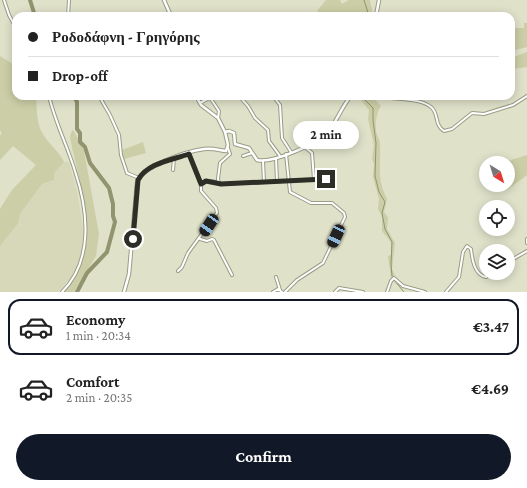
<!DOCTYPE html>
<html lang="en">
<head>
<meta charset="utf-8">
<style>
  :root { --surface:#fff; --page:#f2f2f2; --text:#222; --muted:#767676; --line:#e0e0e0; --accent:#111827 }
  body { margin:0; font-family:"Crimson Pro",serif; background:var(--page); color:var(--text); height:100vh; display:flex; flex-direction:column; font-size:15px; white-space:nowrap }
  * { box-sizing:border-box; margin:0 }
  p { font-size:13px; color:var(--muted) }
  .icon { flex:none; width:22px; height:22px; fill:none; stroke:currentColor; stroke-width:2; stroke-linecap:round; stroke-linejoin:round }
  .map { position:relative; height:292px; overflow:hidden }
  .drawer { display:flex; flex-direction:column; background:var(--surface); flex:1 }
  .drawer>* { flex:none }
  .guide { position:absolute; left:12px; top:12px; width:503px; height:88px; border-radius:12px; box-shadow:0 2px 10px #0003; display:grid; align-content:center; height:88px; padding:0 16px; background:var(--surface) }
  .needle { width:26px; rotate:142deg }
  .buttons { position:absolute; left:479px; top:156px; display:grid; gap:8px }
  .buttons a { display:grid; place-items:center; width:36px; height:36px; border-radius:50%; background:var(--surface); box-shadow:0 2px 10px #0003; font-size:20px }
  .end { position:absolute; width:18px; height:18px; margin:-9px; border:5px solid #2d2e25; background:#fff; box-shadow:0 0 0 2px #fff }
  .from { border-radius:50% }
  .bubble { position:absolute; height:28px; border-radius:14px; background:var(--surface); box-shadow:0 2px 10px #0003; font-size:13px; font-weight:700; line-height:28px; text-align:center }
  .car { position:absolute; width:12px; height:24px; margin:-12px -6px; border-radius:5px; box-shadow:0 0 3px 1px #0007; background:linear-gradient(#222 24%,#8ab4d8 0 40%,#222 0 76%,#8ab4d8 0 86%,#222 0) }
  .guide b { display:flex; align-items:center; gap:14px; height:38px; font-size:15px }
  .guide b+b { border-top:1px solid var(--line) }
  .guide i { width:10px; height:10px; background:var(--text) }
  ul { padding:7px 0 0; list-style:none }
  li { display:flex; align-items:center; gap:12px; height:56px; margin:0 8px 6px; padding:0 8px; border:2px solid transparent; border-radius:12px }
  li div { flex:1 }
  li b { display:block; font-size:15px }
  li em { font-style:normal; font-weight:700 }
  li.on { border-color:var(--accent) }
  li>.icon { width:36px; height:36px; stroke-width:1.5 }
  .primary-button { display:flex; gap:8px; margin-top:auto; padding:8px 16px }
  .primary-button a { flex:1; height:46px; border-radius:24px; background:var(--accent); color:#fff; font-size:16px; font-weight:700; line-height:46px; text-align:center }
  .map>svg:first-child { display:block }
  .built { fill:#d6d8b9 }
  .green { fill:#cbcea6 }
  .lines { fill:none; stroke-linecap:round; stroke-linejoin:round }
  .stream { stroke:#91946e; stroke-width:1 }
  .river { stroke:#91946e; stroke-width:4 }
  .minor-casing { stroke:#9a9d86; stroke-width:4 }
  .tertiary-casing { stroke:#9a9d86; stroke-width:4.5 }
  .secondary-casing { stroke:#9a9d86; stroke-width:4.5 }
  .minor { stroke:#fff; stroke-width:2 }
  .tertiary { stroke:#fff; stroke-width:2.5 }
  .secondary { stroke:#fff; stroke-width:2.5 }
  .route { stroke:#2d2e25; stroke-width:5 }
</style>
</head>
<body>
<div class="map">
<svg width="527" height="292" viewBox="0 0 527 292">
  <rect width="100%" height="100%" fill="#dfe1c9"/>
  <path class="built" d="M64,162H69L77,191L84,233L81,256L74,274L58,292H0V246L18,225L20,214L42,184L54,180V173Z"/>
  <g class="green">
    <path d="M326,0H340L342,4L349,0H370L373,16H327L325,13L321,14L317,11Z"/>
    <path d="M524,23H527V47L511,51V28H524Z"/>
    <path d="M527,52V67L511,69V58Z"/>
    <path d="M0,56L16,66V96H36C37,108 36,124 43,134C49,145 59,151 64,162L54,173V180L42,184L20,214L18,224L0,246V209L12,190L36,165L13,146L0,160V135L2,134L0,130Z"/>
    <path d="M360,96H372L381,106C377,111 375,123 376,130C376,135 380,139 380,144C381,168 376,176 387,199L384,212L388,217L387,229L395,243L392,269L395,276L391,278L388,256L391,255V242L382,231V217L378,209L379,199L373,177L374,164L372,159L374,145L368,119L369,110L361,100Z"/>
    <path d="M72,130L74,131L84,151L99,234L96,256L74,292H64C106,246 80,190 70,137Z"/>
    <path d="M143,142L146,153L124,159L122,150Z"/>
    <path d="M527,155V175L507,190L500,185H508V163H506L508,161Z"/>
  </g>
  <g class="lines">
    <g class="stream">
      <path d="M364,0L369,16"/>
      <path d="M365,96V100L373,108V120L376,143L375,176L379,192L385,202L382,213L385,229L392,242L391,264L392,276"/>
      <path d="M394,280L404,292"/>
    </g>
    <g class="river">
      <path d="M30,0L35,16"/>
      <path d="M74,96L77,102V129L80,133V142L85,147L90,163L109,188L113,204V216L115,222L107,252L87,273L77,292"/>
    </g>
    <g class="minor-casing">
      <g id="minor">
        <path d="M4,0L9,15L16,28"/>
        <path d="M68,16L69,0"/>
        <path d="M49,96C55,122 67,145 75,171C88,210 94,260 62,292"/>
        <path d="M99,96L110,115L119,135L121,155L127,173L139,178"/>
        <path d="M209,96L219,111L218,118"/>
        <path d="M239,96L248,106L255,118L268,130L269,141L280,156"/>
        <path d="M273,96L280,105L282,138L291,152"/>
        <path d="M382,96C397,101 418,97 431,107C439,113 434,125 444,131L452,129L472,113L484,114L513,105L527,96"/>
        <path d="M200,103L213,96"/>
        <path d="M305,147L312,153L314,179"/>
        <path d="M228,148L230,154L220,163L218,179L219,184L264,182"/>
        <path d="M189,154L201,184"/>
        <path d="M243,156L252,153"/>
        <path d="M276,158L277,181"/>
        <path d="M263,161L264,182L326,179"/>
        <path d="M173,170L174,158"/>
        <path d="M200,239L207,241L212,239L214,240L232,275"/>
        <path d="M527,239V243"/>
        <path d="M508,262L527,251"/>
        <path d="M178,271L182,267L188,253L217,213L216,208L201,191V184L206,181L218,182"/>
        <path d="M276,277L280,290"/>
        <path d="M273,292L278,289L282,292"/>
        <path d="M285,292L297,280L323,263L345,217L344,213L332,203H311L290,192L286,154"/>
        <path d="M335,292L339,288L363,292"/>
        <path d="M387,292L391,281L394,278L403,286L425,292"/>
        <path d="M446,292L459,277L463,252L467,246L471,249C472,258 474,275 486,277L492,273"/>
      </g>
    </g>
    <g class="tertiary-casing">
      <g id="tertiary">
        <path d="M164,0L171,16"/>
        <path d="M196,96L201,105L218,118L225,132"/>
      </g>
    </g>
    <g class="secondary-casing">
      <g id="secondary">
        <path d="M376,16L379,0"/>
        <path d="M124,292L129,274L137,183C141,166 188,151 204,149C212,148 219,150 226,151L228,145L225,132L229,131L234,133L235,144L249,148L257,160C272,164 316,144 327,133C335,125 342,106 351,96"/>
      </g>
    </g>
    <use href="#minor" class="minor"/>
    <use href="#tertiary" class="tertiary"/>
    <use href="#secondary" class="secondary"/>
  </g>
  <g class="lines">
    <path class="route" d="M133,239L138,180C147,163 172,160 189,154L201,184L206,181L221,184L326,179"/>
  </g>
</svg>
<div class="buttons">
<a><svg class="needle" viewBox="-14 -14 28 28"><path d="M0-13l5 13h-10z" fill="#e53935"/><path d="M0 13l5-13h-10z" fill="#767676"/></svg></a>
<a><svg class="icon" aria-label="locate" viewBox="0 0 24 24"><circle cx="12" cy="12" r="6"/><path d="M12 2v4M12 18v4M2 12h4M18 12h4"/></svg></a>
<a><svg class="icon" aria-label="layers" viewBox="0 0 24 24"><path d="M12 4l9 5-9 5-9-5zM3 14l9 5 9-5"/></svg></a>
</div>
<i class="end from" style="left:133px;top:239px"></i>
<i class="end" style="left:326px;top:179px"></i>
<div class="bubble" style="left:293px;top:121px;width:66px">2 min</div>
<i class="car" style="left:209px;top:225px;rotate:214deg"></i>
<i class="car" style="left:336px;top:236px;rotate:205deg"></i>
<div class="guide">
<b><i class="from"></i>Ροδοδάφνη - Γρηγόρης</b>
<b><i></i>Drop-off</b>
</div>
</div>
<section class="drawer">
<ul>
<li class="on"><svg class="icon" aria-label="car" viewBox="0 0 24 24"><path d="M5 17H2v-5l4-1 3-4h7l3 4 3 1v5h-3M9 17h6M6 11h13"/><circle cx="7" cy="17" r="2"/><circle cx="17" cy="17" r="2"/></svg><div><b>Economy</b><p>1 min · 20:34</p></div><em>€3.47</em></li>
<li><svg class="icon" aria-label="car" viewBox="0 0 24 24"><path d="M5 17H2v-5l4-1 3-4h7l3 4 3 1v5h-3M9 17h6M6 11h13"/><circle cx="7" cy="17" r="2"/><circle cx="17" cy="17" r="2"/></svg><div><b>Comfort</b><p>2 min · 20:35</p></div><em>€4.69</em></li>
</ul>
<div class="primary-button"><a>Confirm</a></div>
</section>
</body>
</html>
